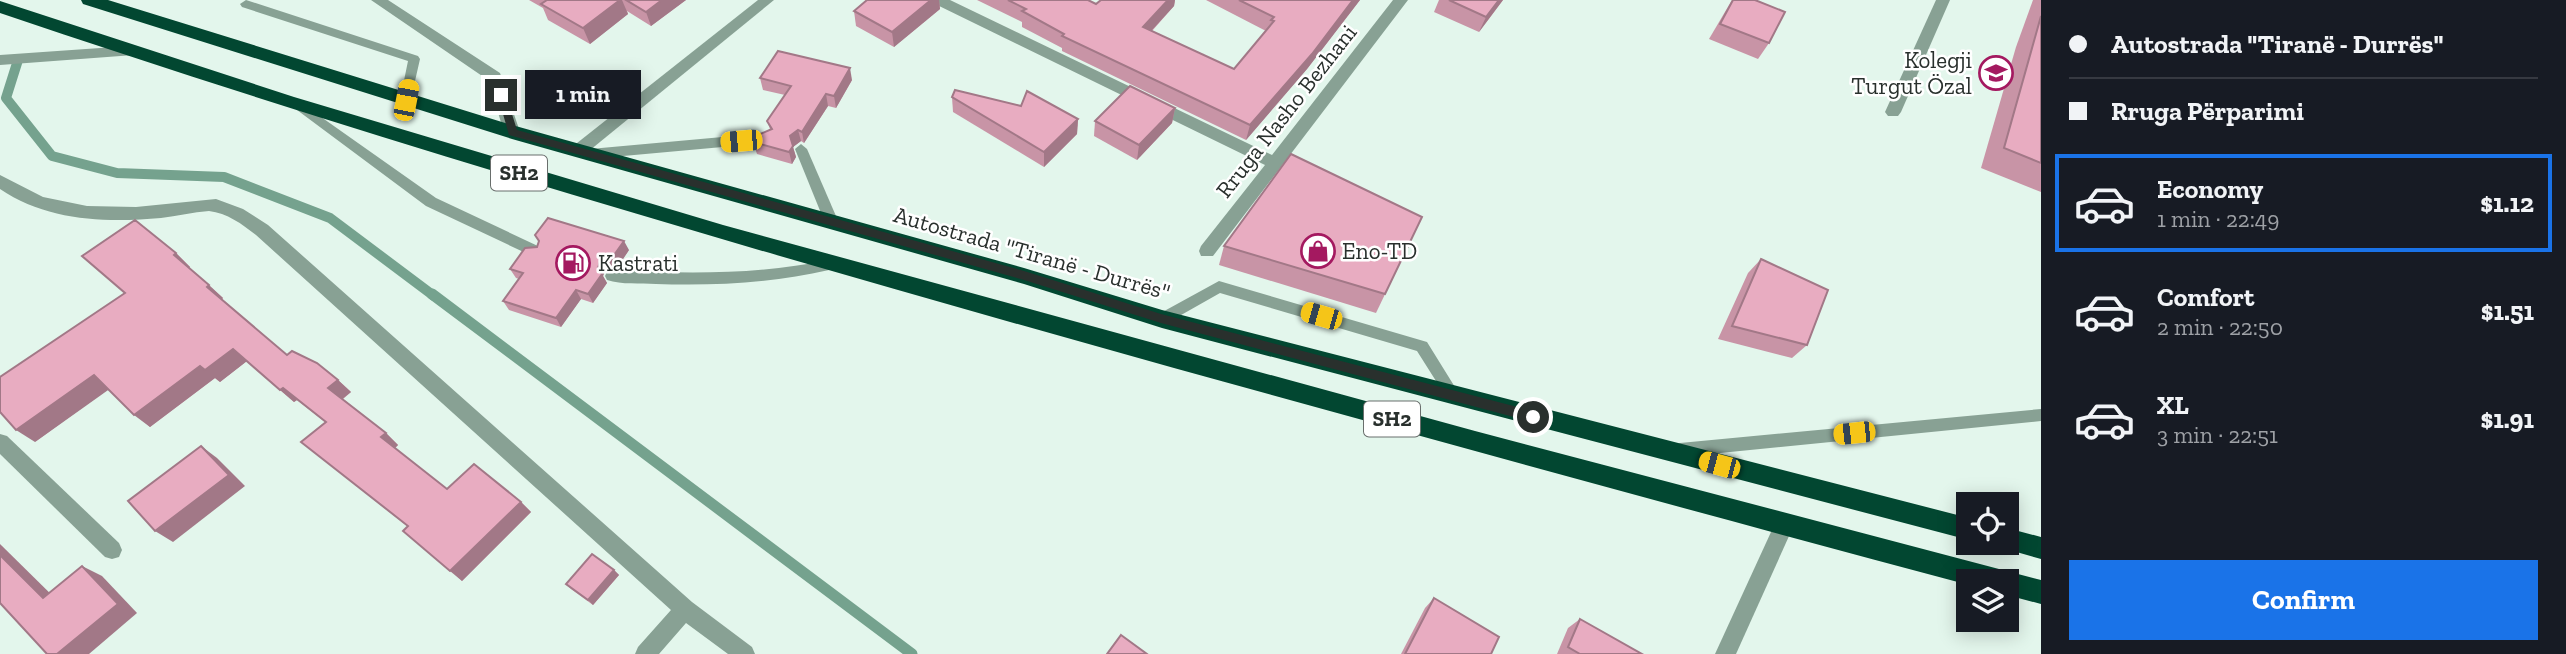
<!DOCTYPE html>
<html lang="en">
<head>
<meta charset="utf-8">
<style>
  :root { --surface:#171b24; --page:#20242c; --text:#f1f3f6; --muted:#9ea1a6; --line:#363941; --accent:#1a73e8 }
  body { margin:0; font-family:"Zilla Slab",serif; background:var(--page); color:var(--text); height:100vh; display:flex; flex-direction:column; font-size:26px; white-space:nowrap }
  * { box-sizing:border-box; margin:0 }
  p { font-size:23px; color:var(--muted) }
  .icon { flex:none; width:38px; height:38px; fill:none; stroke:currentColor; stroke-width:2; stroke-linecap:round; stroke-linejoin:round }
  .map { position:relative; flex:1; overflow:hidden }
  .panel { display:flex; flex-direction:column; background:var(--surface); width:525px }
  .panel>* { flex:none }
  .banner { display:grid; align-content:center; height:154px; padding:0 28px; background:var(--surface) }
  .tools { position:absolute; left:1956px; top:492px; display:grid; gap:14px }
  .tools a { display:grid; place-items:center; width:63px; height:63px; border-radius:0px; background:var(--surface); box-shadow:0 4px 18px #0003; font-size:35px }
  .end { position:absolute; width:32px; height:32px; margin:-16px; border:9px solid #29302d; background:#fff; box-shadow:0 0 0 4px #fff }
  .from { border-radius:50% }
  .bubble { position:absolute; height:49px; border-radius:0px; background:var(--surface); box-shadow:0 4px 18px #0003; font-size:23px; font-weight:800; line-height:49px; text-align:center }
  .car { position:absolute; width:21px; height:42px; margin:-21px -10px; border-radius:9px; box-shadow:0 0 5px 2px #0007; background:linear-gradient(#f5c518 24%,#345 0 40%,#f5c518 0 76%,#345 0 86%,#f5c518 0) }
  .banner b { display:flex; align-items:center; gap:24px; height:66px; font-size:26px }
  .banner b+b { border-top:2px solid var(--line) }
  .banner i { width:18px; height:18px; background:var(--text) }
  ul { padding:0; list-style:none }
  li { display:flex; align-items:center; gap:21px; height:98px; margin:0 14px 10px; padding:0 14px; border:4px solid transparent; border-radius:0px }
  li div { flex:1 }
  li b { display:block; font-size:26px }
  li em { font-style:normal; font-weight:800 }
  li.selected { border-color:var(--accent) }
  li>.icon { width:63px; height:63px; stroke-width:1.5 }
  .cta { display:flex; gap:14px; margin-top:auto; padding:14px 28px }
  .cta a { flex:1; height:80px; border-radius:0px; background:var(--accent); color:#fff; font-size:28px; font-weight:800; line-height:80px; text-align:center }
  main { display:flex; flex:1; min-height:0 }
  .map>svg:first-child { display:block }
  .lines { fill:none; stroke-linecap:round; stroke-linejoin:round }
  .stream-far1 { stroke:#75a28e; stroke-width:10 }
  .stream { stroke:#75a28e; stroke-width:11 }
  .lane { fill:#88a194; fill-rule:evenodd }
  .street { fill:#88a194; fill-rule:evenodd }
  .highway { fill:#024731; fill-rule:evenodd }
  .wall { fill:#c894a6 }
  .shaded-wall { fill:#a27887 }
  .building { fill:#e8acc1; stroke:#a27887; stroke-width:2 }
  .route { fill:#29302d }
  .labels { text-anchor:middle; stroke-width:5; stroke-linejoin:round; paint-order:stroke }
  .shield { fill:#fff; stroke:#696e6c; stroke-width:2 }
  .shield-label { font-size:21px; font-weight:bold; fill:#29302d }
  .poi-label { font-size:23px; fill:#29302d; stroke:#fff; text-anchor:start }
  .street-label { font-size:23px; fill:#29302d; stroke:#fff }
</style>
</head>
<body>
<main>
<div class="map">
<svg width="2041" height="654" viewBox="0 0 2041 654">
  <rect width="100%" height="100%" fill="#e3f6ec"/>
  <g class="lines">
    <path class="stream-far1" d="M18,60L6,98L52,156L117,173L224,177L330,218L434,296"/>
    <path class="stream" d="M432,294L912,654"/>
    <g class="lane">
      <path d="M246,0L418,56L420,59L410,103L406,104L400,100L408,61L242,7L240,4Z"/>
      <path d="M297,100L436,198L540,247L542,251L540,255H530L426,206L293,107L291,104Z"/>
      <path d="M767,133L773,138L767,143L590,159L584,154L590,149Z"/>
      <path d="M801,144L807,149L839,223L837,227H827L825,223L795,149Z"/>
      <path d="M829,260L834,261L836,265L834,269L829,270C772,283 714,286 656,284C640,283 622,285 607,280L605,276L607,272L612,270C685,274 757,275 829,260Z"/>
      <path d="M1219,281L1427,342L1458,392L1460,396L1458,400L1453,402L1448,400L1417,351L1220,293L1167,323H1157L1155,319L1157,315Z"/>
      <path d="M2041,409V421L1680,457L1675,455L1672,450L1675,445L1680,443Z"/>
    </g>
    <g class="street">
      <path d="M371,0H388L500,73L520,132L517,136L512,138L504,132L488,80Z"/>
      <path d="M758,0H774L584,155H572L570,151L572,147Z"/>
      <path d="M931,0H950L1272,155L1393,0H1408L1213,256H1201L1199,251L1201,246L1265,165L933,3Z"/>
      <path d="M1936,0H1950L1901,112L1898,116H1888L1885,112Z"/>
      <path d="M129,46L136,51L134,55L0,65V55Z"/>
      <path d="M0,175L43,197L87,206L136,207L216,199L243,209L268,225L692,602L752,647L755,654H728L686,623L659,654H635L638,647L671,610L256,235C242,224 227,213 209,211C193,212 177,216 161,218C106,223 47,221 0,189Z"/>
      <path d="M0,434L7,436L119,543L122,550L119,557L112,559L105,557L0,454Z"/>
      <path d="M1784,516L1791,519L1794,525L1736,654H1715L1777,519Z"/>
    </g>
    <g class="highway">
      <path d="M81,0H108L512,125L1024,268L1162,310L1969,518V540L1162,328L1024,284L512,139L83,4Z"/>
      <path d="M0,1L294,97L723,225L1475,431L2041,580V604L2007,595V581H1969V585C1703,514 1438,441 1174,368C780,258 387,144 0,13Z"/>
      <path d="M2007,528L2041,537V559L1999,547L1997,542H2007Z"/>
    </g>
  </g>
  <g class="wall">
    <path d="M529,0H686L651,26L627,11L628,14L590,44L548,20L543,8Z"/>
    <path d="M867,0H939L940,9L894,47L856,26L854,11Z"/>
    <path d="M977,0H1088L1096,4L1101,0H1175L1174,6L1152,31L1234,69L1266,31L1206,0H1360L1307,69L1246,140L1062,51V48L1022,27V22Z"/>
    <path d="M1439,0H1503L1479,32L1434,12Z"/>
    <path d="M1732,0H1755L1769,43L1758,59L1709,39Z"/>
    <path d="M2033,0H2041V192L1981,168L2016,47Z"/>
    <path d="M760,78L852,80L836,108L828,106L804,143L801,141L793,147L796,157L792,164L757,154L753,142L770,129L767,121L785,95L763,90Z"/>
    <path d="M952,97L1021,106L1078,119L1077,134L1044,167L953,112Z"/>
    <path d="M1175,108L1172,123L1137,160L1094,136L1095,121Z"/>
    <path d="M1422,217L1376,313L1219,265L1224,246Z"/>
    <path d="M629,250L617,268L605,271L603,276L607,283L593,303L581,299L561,327L509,310L503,301L519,279L516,278L510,269Z"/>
    <path d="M176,253L190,267L189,268L223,298L222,299L287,355L338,380L351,392L343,399L386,433L398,445L395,448L447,489L521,502L531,512L462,581L407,526L301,442L325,422L297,400L294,402L247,361L220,382L215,378L150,427L108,389L35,442L125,293Z"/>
    <path d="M1761,259L1807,345L1792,358L1718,339L1748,273Z"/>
    <path d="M614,570L619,575L593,605L571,589L566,584Z"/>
    <path d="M1434,598L1491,654H1401L1425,608Z"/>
    <path d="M1580,619L1642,654H1557L1568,628Z"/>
  </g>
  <g class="shaded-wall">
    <path d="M620,0H622L628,14L590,44L583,28Z"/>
    <path d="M662,0H686L651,26L646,12Z"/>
    <path d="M931,0H939L940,9L894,47L892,32Z"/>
    <path d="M1168,0H1175L1174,6L1141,42L1143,27Z"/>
    <path d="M1353,0H1360L1307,69L1246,140L1250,125Z"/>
    <path d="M1499,0H1503L1479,32L1486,17Z"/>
    <path d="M850,68L852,80L836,108L834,96Z"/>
    <path d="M826,94L828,106L804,143L802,132Z"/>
    <path d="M1175,108L1172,123L1137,160L1139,145Z"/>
    <path d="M1078,119L1077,134L1044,167V152Z"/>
    <path d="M798,130L801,141L793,147L796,157L792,164L789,152L790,136Z"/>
    <path d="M624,241L629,250L617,268L605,271L603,276L607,283L593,303L588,294L600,262Z"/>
    <path d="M176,253L190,267L188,268L174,255Z"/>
    <path d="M209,285L223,298L221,300L207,287Z"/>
    <path d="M576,290L581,299L561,327L556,318Z"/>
    <path d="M233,349L247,361L220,382L215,378L150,427L134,415L200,366Z"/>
    <path d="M94,375L111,388L35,442L16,430Z"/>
    <path d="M338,380L351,392L341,400L328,388Z"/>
    <path d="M283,388L297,400L294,402L280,390Z"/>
    <path d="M386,433L398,445L394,449L381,437Z"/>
    <path d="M201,446L217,458L245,486L173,542L155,531Z"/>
    <path d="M521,502L531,512L462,581L450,571Z"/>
    <path d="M0,544L64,607L43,598L0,555Z"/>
    <path d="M82,566L102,576L137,613L89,654H57Z"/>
    <path d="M614,570L619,575L593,605L588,600Z"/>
  </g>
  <g class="building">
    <path d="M547,0H620L583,28L541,4Z"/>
    <path d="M626,0H662L646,12Z"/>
    <path d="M867,0H931L892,32L854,11Z"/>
    <path d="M1008,0H1088L1096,4L1101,0H1168L1143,27L1234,69L1274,21L1271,20L1274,17L1239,0H1353L1312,54L1250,125L1062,36L1064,34L1022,11L1026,9Z"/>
    <path d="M1449,0H1499L1486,17Z"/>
    <path d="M1733,0H1755L1785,12L1769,43L1720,24Z"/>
    <path d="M2041,16V163L2004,148Z"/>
    <path d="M778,51L850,68L834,96L826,94L802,132L798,130L790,136L793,146L789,152L753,142L758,135L772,129L767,121L791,86L760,78Z"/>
    <path d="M1130,86L1175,108L1139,145L1095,121Z"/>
    <path d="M955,90L1021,106L1027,91L1078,119L1044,152L952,97Z"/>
    <path d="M1291,154L1422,217L1385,294L1224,246Z"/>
    <path d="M548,218L624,241L612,258L600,262L598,268L602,274L588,294L576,290L556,318L503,301L523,273L510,269L525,248L537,247L539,241L535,235Z"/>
    <path d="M135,220L176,253L174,255L209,285L207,287L287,355L292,351L317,363L338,380L328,388L386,433L381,437L447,489L474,464L521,502L450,571L403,531L408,526L301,442L326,422L283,388L280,390L233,349L205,370L200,366L134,415L94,375L16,430L0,412V377L125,293L82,256Z"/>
    <path d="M1761,259L1828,290L1807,345L1732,326Z"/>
    <path d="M201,446L229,475L155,531L128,501Z"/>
    <path d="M592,554L614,570L588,600L566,584Z"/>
    <path d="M0,555L43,598L82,566L118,604L57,654H47L0,603Z"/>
    <path d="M1434,598L1499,637L1491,654H1405Z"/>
    <path d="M1580,619L1642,654H1580L1568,647Z"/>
    <path d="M1121,635L1147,654H1107Z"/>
  </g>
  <path class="route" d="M497,93L506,95L517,130L1024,271L1161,314L1533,411L1539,417L1533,422L1161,323L1024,280L509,135Z"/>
  <defs>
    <g id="school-ring" transform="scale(1.75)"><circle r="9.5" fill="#fff" stroke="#a41960" stroke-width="1.5"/><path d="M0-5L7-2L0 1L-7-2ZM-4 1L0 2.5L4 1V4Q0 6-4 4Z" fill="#a41960"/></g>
    <g id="shop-ring" transform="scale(1.75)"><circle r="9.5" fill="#fff" stroke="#a41960" stroke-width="1.5"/><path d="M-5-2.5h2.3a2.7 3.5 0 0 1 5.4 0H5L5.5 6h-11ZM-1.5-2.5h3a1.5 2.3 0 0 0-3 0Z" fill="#a41960"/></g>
    <g id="fuel-ring" transform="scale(1.75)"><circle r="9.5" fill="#fff" stroke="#a41960" stroke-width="1.5"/><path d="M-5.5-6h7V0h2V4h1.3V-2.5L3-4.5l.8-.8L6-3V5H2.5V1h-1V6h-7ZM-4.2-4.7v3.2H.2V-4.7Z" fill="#a41960"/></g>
  </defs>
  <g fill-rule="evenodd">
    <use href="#school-ring" x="1996" y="73"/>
    <use href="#shop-ring" x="1318" y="251"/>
    <use href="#fuel-ring" x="573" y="263"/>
  </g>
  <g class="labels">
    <g class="shield">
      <rect x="491" y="155.5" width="56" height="35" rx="5"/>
      <rect x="1364" y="401.5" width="56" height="35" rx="5"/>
    </g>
    <g class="shield-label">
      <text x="519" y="180">SH2</text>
      <text x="1392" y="426">SH2</text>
    </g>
    <g class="poi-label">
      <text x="1972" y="68" text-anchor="end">Kolegji<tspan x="1972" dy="26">Turgut Özal</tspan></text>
      <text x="1342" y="259">Eno-TD</text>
      <text x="598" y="271">Kastrati</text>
    </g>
    <g class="street-label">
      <text transform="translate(1286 111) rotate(-52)" y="8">Rruga Nasho Bezhani</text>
      <text transform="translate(1032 253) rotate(16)" y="8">Autostrada "Tiranë - Durrës"</text>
    </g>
  </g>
</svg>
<div class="tools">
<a><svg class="icon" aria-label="locate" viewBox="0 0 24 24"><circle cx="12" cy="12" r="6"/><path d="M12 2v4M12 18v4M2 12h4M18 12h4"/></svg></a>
<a><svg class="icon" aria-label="layers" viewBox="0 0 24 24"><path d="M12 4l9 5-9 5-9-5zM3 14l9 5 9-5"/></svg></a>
</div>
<i class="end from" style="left:1533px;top:417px"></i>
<i class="end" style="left:501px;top:95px"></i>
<div class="bubble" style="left:525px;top:70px;width:116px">1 min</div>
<i class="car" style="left:406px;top:100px;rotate:11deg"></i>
<i class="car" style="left:741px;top:141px;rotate:265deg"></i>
<i class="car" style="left:1321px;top:316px;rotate:286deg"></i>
<i class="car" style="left:1854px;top:433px;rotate:264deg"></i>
<i class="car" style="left:1719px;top:465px;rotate:285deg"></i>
</div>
<section class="panel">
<div class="banner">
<b><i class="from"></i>Autostrada &quot;Tiranë - Durrës&quot;</b>
<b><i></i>Rruga Përparimi</b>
</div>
<ul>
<li class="selected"><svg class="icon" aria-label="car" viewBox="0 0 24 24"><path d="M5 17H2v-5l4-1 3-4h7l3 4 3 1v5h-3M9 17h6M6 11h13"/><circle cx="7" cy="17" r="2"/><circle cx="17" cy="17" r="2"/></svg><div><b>Economy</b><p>1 min · 22:49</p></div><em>$1.12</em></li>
<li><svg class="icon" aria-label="car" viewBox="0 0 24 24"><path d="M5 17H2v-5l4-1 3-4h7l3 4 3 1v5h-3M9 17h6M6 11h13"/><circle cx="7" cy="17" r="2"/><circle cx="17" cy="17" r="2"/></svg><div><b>Comfort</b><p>2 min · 22:50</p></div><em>$1.51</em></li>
<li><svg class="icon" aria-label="car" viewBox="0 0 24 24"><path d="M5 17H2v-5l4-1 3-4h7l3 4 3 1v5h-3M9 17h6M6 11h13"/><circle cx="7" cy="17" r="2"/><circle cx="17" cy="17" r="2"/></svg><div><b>XL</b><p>3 min · 22:51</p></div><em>$1.91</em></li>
</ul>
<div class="cta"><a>Confirm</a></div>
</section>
</main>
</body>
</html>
